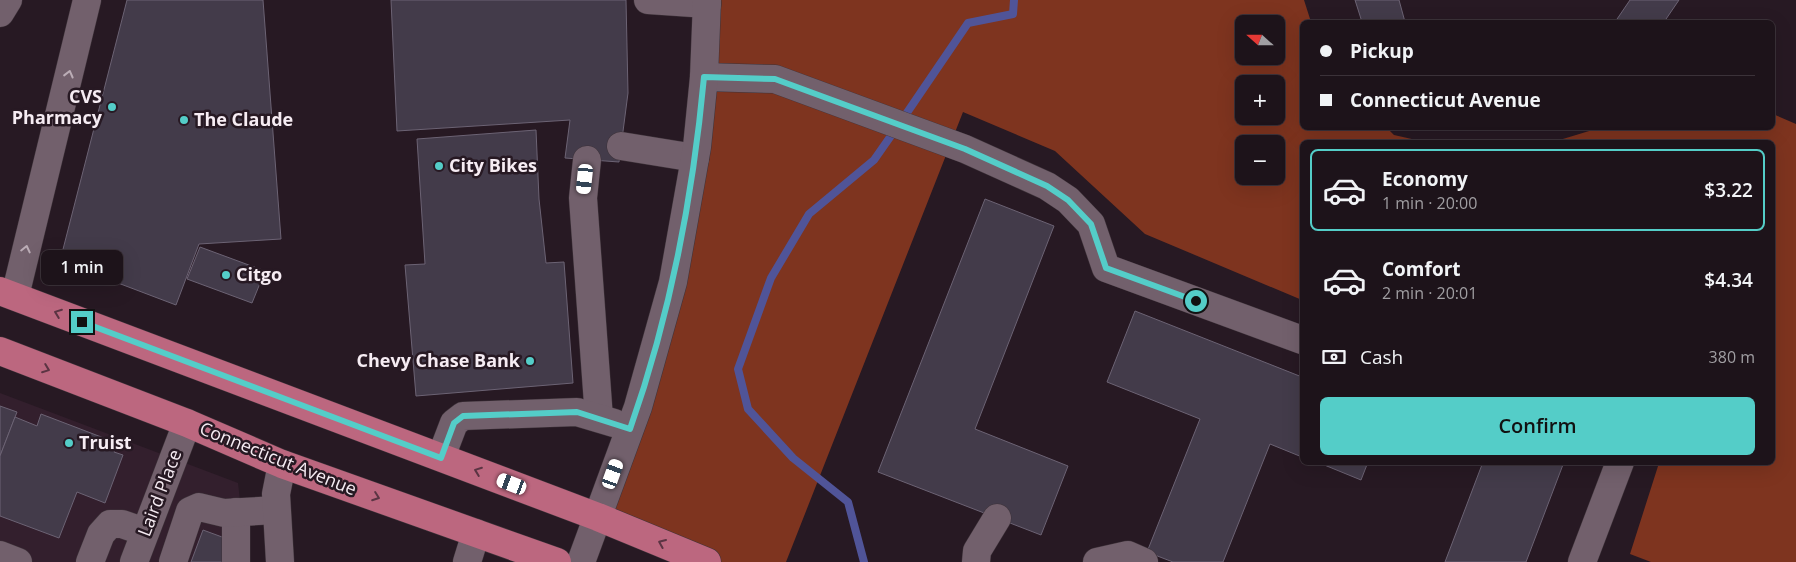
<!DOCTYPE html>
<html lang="en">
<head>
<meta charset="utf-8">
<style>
  :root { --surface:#1d131a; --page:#2a2027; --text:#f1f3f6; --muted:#a09ea2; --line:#3b3239; --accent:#54cdc8 }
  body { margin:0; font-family:"Open Sans",sans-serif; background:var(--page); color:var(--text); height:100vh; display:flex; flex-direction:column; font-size:19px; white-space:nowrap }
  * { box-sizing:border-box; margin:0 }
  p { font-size:16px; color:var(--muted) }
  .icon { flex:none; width:28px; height:28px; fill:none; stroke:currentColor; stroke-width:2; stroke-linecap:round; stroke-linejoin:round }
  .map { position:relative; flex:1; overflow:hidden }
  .panel { position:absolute; left:1300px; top:140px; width:475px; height:325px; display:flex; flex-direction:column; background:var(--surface); border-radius:8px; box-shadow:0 5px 20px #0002,0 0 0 1px var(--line) }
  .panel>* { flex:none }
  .banner { position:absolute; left:1300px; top:20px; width:475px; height:110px; border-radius:8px; box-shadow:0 5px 20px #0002,0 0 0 1px var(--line); display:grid; align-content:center; height:110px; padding:0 20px; background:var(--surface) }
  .needle { width:32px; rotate:291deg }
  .fabs { position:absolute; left:1235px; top:15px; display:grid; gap:10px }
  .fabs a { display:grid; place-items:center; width:50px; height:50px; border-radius:8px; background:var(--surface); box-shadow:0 5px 20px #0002,0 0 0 1px var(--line); font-size:25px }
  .end { position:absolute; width:22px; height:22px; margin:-11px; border:6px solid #54cdc8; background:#111; box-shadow:0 0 0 2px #111 }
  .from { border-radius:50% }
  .bubble { position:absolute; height:35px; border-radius:8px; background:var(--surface); box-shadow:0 5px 20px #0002,0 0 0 1px var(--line); font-size:16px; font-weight:600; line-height:35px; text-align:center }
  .car { position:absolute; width:15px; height:30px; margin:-15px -8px; border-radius:6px; box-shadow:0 0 4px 1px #0007; background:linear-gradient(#fff 24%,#345 0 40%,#fff 0 76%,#345 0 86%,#fff 0) }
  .banner b { display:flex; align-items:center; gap:18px; height:48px; font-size:19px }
  .banner b+b { border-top:1px solid var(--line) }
  .banner i { width:12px; height:12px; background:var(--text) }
  ul { padding:9px 0 0; list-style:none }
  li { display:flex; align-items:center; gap:15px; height:82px; margin:0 10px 8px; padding:0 10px; border:2px solid transparent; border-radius:8px }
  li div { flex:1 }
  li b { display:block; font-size:19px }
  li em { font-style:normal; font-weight:600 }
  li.on { border-color:var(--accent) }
  li>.icon { width:45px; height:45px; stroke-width:1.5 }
  .pay { display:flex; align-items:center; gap:12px; height:55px; padding:0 20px; font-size:19px }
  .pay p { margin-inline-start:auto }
  .button { display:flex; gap:10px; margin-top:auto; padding:10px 20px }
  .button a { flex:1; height:58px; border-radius:8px; background:var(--accent); color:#111; font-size:20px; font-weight:600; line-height:58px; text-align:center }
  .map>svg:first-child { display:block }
  .built { fill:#331f2d }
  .forest { fill:#7e341f; fill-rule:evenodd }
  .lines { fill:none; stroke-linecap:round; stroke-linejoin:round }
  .stream { stroke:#505498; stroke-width:8 }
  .building { fill:#433b4a; stroke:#6c6374 }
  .minor-casing { stroke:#3e333a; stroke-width:29 }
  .major-casing { stroke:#3e333a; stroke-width:29 }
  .minor { stroke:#72606c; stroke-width:28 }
  .major { stroke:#bc677f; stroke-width:28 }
  .oneway { stroke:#bbadb6 }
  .oneway2 { stroke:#5b3443 }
  .route { stroke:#54cdc8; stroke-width:6 }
  .poi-dot { fill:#54cdc8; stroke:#271923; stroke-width:2 }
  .labels { text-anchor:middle; stroke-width:5; stroke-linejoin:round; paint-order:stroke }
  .poi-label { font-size:18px; font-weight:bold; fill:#f6ecf3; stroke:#271923; text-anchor:start }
  .street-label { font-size:18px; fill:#f6ecf3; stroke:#271923 }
</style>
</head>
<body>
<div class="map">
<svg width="1796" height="562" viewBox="0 0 1796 562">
  <rect width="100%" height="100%" fill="#271923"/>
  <path class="built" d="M0,393L238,483L247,562H0Z"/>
  <g class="forest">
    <path d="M707,0H1304L1311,22H1302V128H1387L1394,135L1425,142H1302V300L1145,234L1055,151L963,112L786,562H707L598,517L673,282ZM1244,24H1276V56H1244ZM1244,84H1276V116H1244ZM1244,144H1276V176H1244Z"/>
    <path d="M1773,114L1796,124V562H1651L1630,554L1659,463L1772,462V142H1553L1599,128H1772Z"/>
  </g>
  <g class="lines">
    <g class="stream">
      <path d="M902,120L968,23L1013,14L1014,0"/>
      <path d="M864,562L848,502L793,458L748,409L738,369L771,278L809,214L874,160L895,130"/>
    </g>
  </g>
  <g class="building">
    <path d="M127,0H263L281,239L199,244L176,305L60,261Z"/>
    <path d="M391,0H626L628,93L619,162L565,158L570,120L397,131Z"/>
    <path d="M1355,0H1399L1405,22H1362Z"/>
    <path d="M1630,0H1679L1664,22H1615Z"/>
    <path d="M536,130L539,199L546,263L564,262L573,383L416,396L405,265L425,264L417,139Z"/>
    <path d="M985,199L1054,226L975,429L1068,466L1041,535L878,472Z"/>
    <path d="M200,247L265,271L252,303L187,279Z"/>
    <path d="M1135,311L1302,377V457L1270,444L1223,562H1173L1147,552L1200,419L1107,382Z"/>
    <path d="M0,406L17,412L0,456Z"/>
    <path d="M41,414L117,443L114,452L123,455L105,503L77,492L59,538L0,516V456L15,417L37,426Z"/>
    <path d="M1317,462H1368L1361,480Z"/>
    <path d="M1483,462H1564L1526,562H1445Z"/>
    <path d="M203,530L233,541L226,562H191Z"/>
  </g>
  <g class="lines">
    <g class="minor-casing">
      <g id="minor">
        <path d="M648,0L707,4"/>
        <path d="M0,13L8,0"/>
        <path d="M704,77L775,79L965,149L1047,186L1068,200L1091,224L1106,268L1302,340"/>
        <path d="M621,146L695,158"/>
        <path d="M587,160L583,198L599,418"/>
        <path d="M15,296L87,0"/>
        <path d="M441,457L454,423L463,416L577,412L614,423"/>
        <path d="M236,512V562"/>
        <path d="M0,555L18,562"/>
        <path d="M90,562L101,534L110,524H122L145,532"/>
        <path d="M134,562L187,423"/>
        <path d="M173,562L190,511L199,507L224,513L276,510"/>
        <path d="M280,562L276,494L282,464"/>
        <path d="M467,562L476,533"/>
        <path d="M581,562L638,407L673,282L697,147L704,77L707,0"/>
        <path d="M976,562L977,551L997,518"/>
        <path d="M1097,562L1128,555L1144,562"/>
        <path d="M1582,562L1620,462"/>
      </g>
    </g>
    <g class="major-casing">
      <g id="major">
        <path d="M0,291L598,517L707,562"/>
        <path d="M0,351L187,423L282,464L557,562"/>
      </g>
    </g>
    <use href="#minor" class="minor"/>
    <use href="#major" class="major"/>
  </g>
  <defs><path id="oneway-chevron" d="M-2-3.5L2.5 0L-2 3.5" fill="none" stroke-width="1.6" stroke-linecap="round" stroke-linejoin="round" transform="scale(1.25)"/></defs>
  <g class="oneway">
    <use href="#oneway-chevron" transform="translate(69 74) rotate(-76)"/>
    <use href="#oneway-chevron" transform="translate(26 249) rotate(-77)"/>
  </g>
  <g class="oneway2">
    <use href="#oneway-chevron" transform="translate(58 313) rotate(-159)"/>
    <use href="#oneway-chevron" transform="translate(46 369) rotate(21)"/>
    <use href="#oneway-chevron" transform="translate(478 471) rotate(-159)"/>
    <use href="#oneway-chevron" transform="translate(376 497) rotate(20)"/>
    <use href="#oneway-chevron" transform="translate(662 543) rotate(-157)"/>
  </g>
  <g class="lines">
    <path class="route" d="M82,322L441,458L454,423L463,416L577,412L630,429C670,316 693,196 704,77L775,79L965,149L1047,186L1068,200L1091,224L1106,268L1196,301"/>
  </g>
  <g class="poi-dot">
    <circle cx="112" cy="107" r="5"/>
    <circle cx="184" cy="120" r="5"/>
    <circle cx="439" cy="166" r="5"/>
    <circle cx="226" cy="275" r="5"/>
    <circle cx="530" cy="361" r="5"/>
    <circle cx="69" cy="443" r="5"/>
  </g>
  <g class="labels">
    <g class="poi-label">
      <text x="102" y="103" text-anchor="end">CVS<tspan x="102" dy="21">Pharmacy</tspan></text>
      <text x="194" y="126">The Claude</text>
      <text x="449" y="172">City Bikes</text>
      <text x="236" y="281">Citgo</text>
      <text x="520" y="367" text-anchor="end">Chevy Chase Bank</text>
      <text x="79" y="449">Truist</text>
    </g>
    <g class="street-label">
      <text transform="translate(278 459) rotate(22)" y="6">Connecticut Avenue</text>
      <text transform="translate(160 493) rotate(-69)" y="6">Laird Place</text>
    </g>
  </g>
</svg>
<div class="fabs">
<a><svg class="needle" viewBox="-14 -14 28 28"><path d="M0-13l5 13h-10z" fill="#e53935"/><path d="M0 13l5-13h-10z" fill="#a09ea2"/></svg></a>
<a>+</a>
<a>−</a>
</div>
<i class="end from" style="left:1196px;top:301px"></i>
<i class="end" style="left:82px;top:322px"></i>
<div class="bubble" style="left:41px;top:250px;width:82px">1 min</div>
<i class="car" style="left:585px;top:179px;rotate:186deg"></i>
<i class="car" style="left:613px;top:474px;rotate:20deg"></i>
<i class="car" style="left:512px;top:484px;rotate:291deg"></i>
<div class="banner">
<b><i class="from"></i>Pickup</b>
<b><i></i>Connecticut Avenue</b>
</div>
<section class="panel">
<ul>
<li class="on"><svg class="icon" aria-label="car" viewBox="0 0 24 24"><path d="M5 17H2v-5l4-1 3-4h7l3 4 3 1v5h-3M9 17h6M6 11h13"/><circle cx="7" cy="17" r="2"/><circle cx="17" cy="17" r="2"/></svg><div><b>Economy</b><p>1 min · 20:00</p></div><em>$3.22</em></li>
<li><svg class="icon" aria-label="car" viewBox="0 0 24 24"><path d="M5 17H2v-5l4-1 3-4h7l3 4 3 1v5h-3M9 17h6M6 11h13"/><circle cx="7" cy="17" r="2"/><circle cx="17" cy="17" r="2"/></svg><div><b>Comfort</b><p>2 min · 20:01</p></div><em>$4.34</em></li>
</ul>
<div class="pay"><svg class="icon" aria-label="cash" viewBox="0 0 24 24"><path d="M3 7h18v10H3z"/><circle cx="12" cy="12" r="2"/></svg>Cash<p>380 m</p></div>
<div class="button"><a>Confirm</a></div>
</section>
</div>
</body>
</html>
